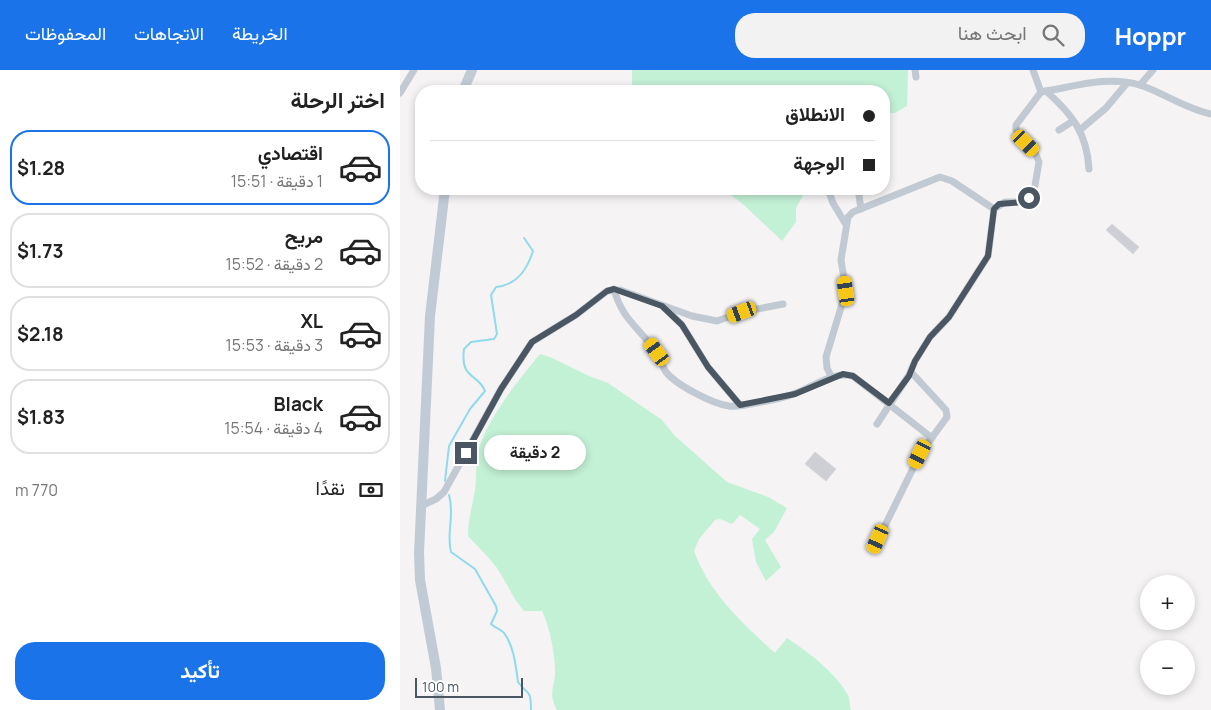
<!DOCTYPE html>
<html lang="ar">
<head>
<meta charset="utf-8">
<style>
  :root { --surface:#fff; --page:#f2f2f2; --text:#222; --muted:#767676; --line:#e0e0e0; --accent:#1a73e8 }
  body { margin:0; font-family:Manrope,Vazirmatn,sans-serif; background:var(--page); color:var(--text); direction:rtl; height:100vh; display:flex; flex-direction:column; font-size:19px; white-space:nowrap }
  * { box-sizing:border-box; margin:0 }
  p { font-size:16px; color:var(--muted) }
  .icon { flex:none; width:28px; height:28px; fill:none; stroke:currentColor; stroke-width:2; stroke-linecap:round; stroke-linejoin:round }
  .map { position:relative; flex:1; overflow:hidden; direction:ltr }
  .drawer { display:flex; flex-direction:column; background:var(--surface); width:400px }
  .drawer>* { flex:none }
  .top-card { position:absolute; left:15px; top:15px; width:475px; height:110px; border-radius:20px; box-shadow:0 2px 8px #0003; direction:rtl; display:grid; align-content:center; height:110px; padding:0 15px; background:var(--surface) }
  .fabs { position:absolute; left:740px; top:505px; display:grid; gap:10px }
  .fabs a { display:grid; place-items:center; width:55px; height:55px; border-radius:50%; background:var(--surface); box-shadow:0 2px 8px #0003; font-size:25px }
  .scale { position:absolute; left:15px; bottom:12px; width:108px; box-sizing:border-box; padding-left:5px; border:2px solid #4a5661; border-top:0; font-size:14px; line-height:18px; white-space:nowrap; color:#4a5661; -webkit-text-stroke:4px #fff; paint-order:stroke }
  .end { position:absolute; width:22px; height:22px; margin:-11px; border:6px solid #4a5661; background:#fff; box-shadow:0 0 0 2px #fff }
  .from { border-radius:50% }
  .bubble { position:absolute; height:35px; border-radius:18px; background:var(--surface); box-shadow:0 2px 8px #0003; font-size:16px; font-weight:700; line-height:35px; text-align:center; direction:rtl }
  .car { position:absolute; width:15px; height:30px; margin:-15px -8px; border-radius:6px; box-shadow:0 0 4px 1px #0007; background:linear-gradient(#f5c518 24%,#345 0 40%,#f5c518 0 76%,#345 0 86%,#f5c518 0) }
  .top-card b { display:flex; align-items:center; gap:18px; height:48px; font-size:19px }
  .top-card b+b { border-top:1px solid var(--line) }
  .top-card i { width:12px; height:12px; background:var(--text) }
  ul { padding:0; list-style:none }
  li { display:flex; align-items:center; gap:15px; height:75px; margin:0 10px 8px; padding:0 5px; border:2px solid var(--line); border-radius:20px }
  li div { flex:1 }
  li b { display:block; font-size:19px }
  li em { font-style:normal; font-weight:700 }
  li.on { border-color:var(--accent) }
  li>.icon { width:45px; height:45px; stroke-width:1.5 }
  h2 { padding:0 15px; font-size:22px; line-height:60px }
  .pay { display:flex; align-items:center; gap:12px; height:55px; padding:0 15px; font-size:19px }
  .pay p { margin-inline-start:auto }
  .primary-button { display:flex; gap:10px; margin-top:auto; padding:10px 15px }
  .primary-button a { flex:1; height:58px; border-radius:20px; background:var(--accent); color:#fff; font-size:20px; font-weight:700; line-height:58px; text-align:center }
  header { display:flex; align-items:center; gap:30px; box-sizing:border-box; height:70px; padding:0 25px; background:var(--accent); color:#fff }
  header strong { font-size:24px }
  nav { display:flex; gap:28px; margin-inline-start:auto; font-size:18px }
  .search { width:350px; height:45px; background:var(--page); display:flex; align-items:center; gap:12px; box-sizing:border-box; padding:0 18px; border-radius:20px; color:var(--muted); font-size:19px }
  main { display:flex; flex:1; min-height:0 }
  .map>svg:first-child { display:block }
  .green { fill:#c3f1d5 }
  .lines { fill:none; stroke-linecap:round; stroke-linejoin:round }
  .stream { stroke:#90daee; stroke-width:2 }
  .building { fill:#cdcfd5; stroke:#d7d9de }
  .street { stroke:#c1cad2; stroke-width:7 }
  .secondary { stroke:#c1cbd6; stroke-width:10 }
  .route { stroke:#4a5661; stroke-width:6 }
</style>
</head>
<body>
<header>
<strong>Hoppr</strong>
<div class="search"><svg class="icon" aria-label="search" viewBox="0 0 24 24"><circle cx="10" cy="10" r="6"/><path d="M15 15l6 6"/></svg>ابحث هنا</div>
<nav><a>الخريطة</a><a>الاتجاهات</a><a>المحفوظات</a></nav>
</header>
<main>
<div class="map">
<svg width="811" height="640" viewBox="0 0 811 640">
  <rect width="100%" height="100%" fill="#f5f3f3"/>
  <g class="green">
    <path d="M232,0H508L507,36L495,43H484V21H232Z"/>
    <path d="M323,119H406V120L396,138V152L382,171L344,135Z"/>
    <path d="M140,284L150,287L189,306L208,313L262,350L274,365L327,412L368,427L387,438L374,462L365,470L381,497L366,511L356,492L352,469L360,459L340,445L332,454L320,449L315,450L299,469L294,481C309,523 343,554 375,583L387,568C408,582 435,602 448,625C450,629 449,635 451,640H157C147,622 156,617 155,598C154,580 150,558 142,541H124C112,527 107,513 97,498C89,487 78,477 68,466C68,450 72,437 75,420C77,406 75,392 79,378C88,348 120,308 140,284Z"/>
  </g>
  <g class="lines">
    <g class="stream">
      <path d="M45,411L49,376L70,339L85,321C78,303 60,310 64,279L71,272L94,269L97,264L91,225L96,217C117,215 127,200 133,181L124,168"/>
      <path d="M49,425C55,446 46,462 51,482L75,499L96,536L97,541L91,554C95,558 101,559 104,563C114,576 116,597 118,612C128,626 131,618 131,640"/>
    </g>
  </g>
  <g class="building">
    <path d="M712,154L739,177L733,184L706,160Z"/>
    <path d="M415,382L436,399L426,411L405,394Z"/>
  </g>
  <g class="lines">
    <g class="street">
      <path d="M515,0L516,7"/>
      <path d="M633,0L641,22C673,17 707,5 740,15C764,23 786,39 811,44"/>
      <path d="M740,15L753,0"/>
      <path d="M646,21C672,44 687,63 689,99"/>
      <path d="M0,23L14,0"/>
      <path d="M681,59L706,38L727,13"/>
      <path d="M659,60L673,51"/>
      <path d="M484,87L486,85"/>
      <path d="M428,119L433,133L445,153"/>
      <path d="M458,119L461,139"/>
      <path d="M214,219C222,250 240,258 256,282C261,288 262,297 266,302C276,315 313,334 329,336C337,338 388,327 396,323C415,316 432,301 453,306L532,368"/>
      <path d="M264,237L282,255L308,297L340,335"/>
      <path d="M431,306L427,298L426,287L446,221L441,190L448,147L453,142L540,107L552,111L594,139"/>
      <path d="M477,354L509,305L515,291L530,267L549,247L588,186L594,139L605,132H623L634,121L639,92L634,80L616,60V55L641,22"/>
      <path d="M21,436L36,429L44,422L101,319L132,272L176,245L207,221L220,220L292,246L317,251L342,242L383,234"/>
      <path d="M474,478L520,384L547,347L546,340L511,302"/>
    </g>
    <g class="secondary">
      <path d="M63,21L72,0"/>
      <path d="M40,640L36,598L20,510L19,483L30,246L45,119"/>
    </g>
  </g>
  <g class="lines">
    <path class="route" d="M66,383L101,319L132,272L176,245L207,221L214,219L262,236L282,255L308,297L340,335L395,324L443,304L453,306L489,333L509,306L515,291L530,267L549,247L588,186L594,139L599,134L623,132L629,128"/>
  </g>
</svg>
<div class="fabs">
<a>+</a>
<a>−</a>
</div>
<div class="scale">100 m</div>
<i class="end from" style="left:629px;top:128px"></i>
<i class="end" style="left:66px;top:383px"></i>
<div class="bubble" style="left:84px;top:365px;width:102px">2 دقيقة</div>
<i class="car" style="left:626px;top:73px;rotate:135deg"></i>
<i class="car" style="left:446px;top:221px;rotate:352deg"></i>
<i class="car" style="left:342px;top:242px;rotate:249deg"></i>
<i class="car" style="left:257px;top:282px;rotate:324deg"></i>
<i class="car" style="left:520px;top:384px;rotate:206deg"></i>
<i class="car" style="left:478px;top:469px;rotate:204deg"></i>
<div class="top-card">
<b><i class="from"></i>الانطلاق</b>
<b><i></i>الوجهة</b>
</div>
</div>
<section class="drawer">
<h2>اختر الرحلة</h2>
<ul>
<li class="on"><svg class="icon" aria-label="car" viewBox="0 0 24 24"><path d="M5 17H2v-5l4-1 3-4h7l3 4 3 1v5h-3M9 17h6M6 11h13"/><circle cx="7" cy="17" r="2"/><circle cx="17" cy="17" r="2"/></svg><div><b>اقتصادي</b><p>1 دقيقة · 15:51</p></div><em>$1.28</em></li>
<li><svg class="icon" aria-label="car" viewBox="0 0 24 24"><path d="M5 17H2v-5l4-1 3-4h7l3 4 3 1v5h-3M9 17h6M6 11h13"/><circle cx="7" cy="17" r="2"/><circle cx="17" cy="17" r="2"/></svg><div><b>مريح</b><p>2 دقيقة · 15:52</p></div><em>$1.73</em></li>
<li><svg class="icon" aria-label="car" viewBox="0 0 24 24"><path d="M5 17H2v-5l4-1 3-4h7l3 4 3 1v5h-3M9 17h6M6 11h13"/><circle cx="7" cy="17" r="2"/><circle cx="17" cy="17" r="2"/></svg><div><b>XL</b><p>3 دقيقة · 15:53</p></div><em>$2.18</em></li>
<li><svg class="icon" aria-label="car" viewBox="0 0 24 24"><path d="M5 17H2v-5l4-1 3-4h7l3 4 3 1v5h-3M9 17h6M6 11h13"/><circle cx="7" cy="17" r="2"/><circle cx="17" cy="17" r="2"/></svg><div><b>Black</b><p>4 دقيقة · 15:54</p></div><em>$1.83</em></li>
</ul>
<div class="pay"><svg class="icon" aria-label="cash" viewBox="0 0 24 24"><path d="M3 7h18v10H3z"/><circle cx="12" cy="12" r="2"/></svg>نقدًا<p>770 m</p></div>
<div class="primary-button"><a>تأكيد</a></div>
</section>
</main>
</body>
</html>
